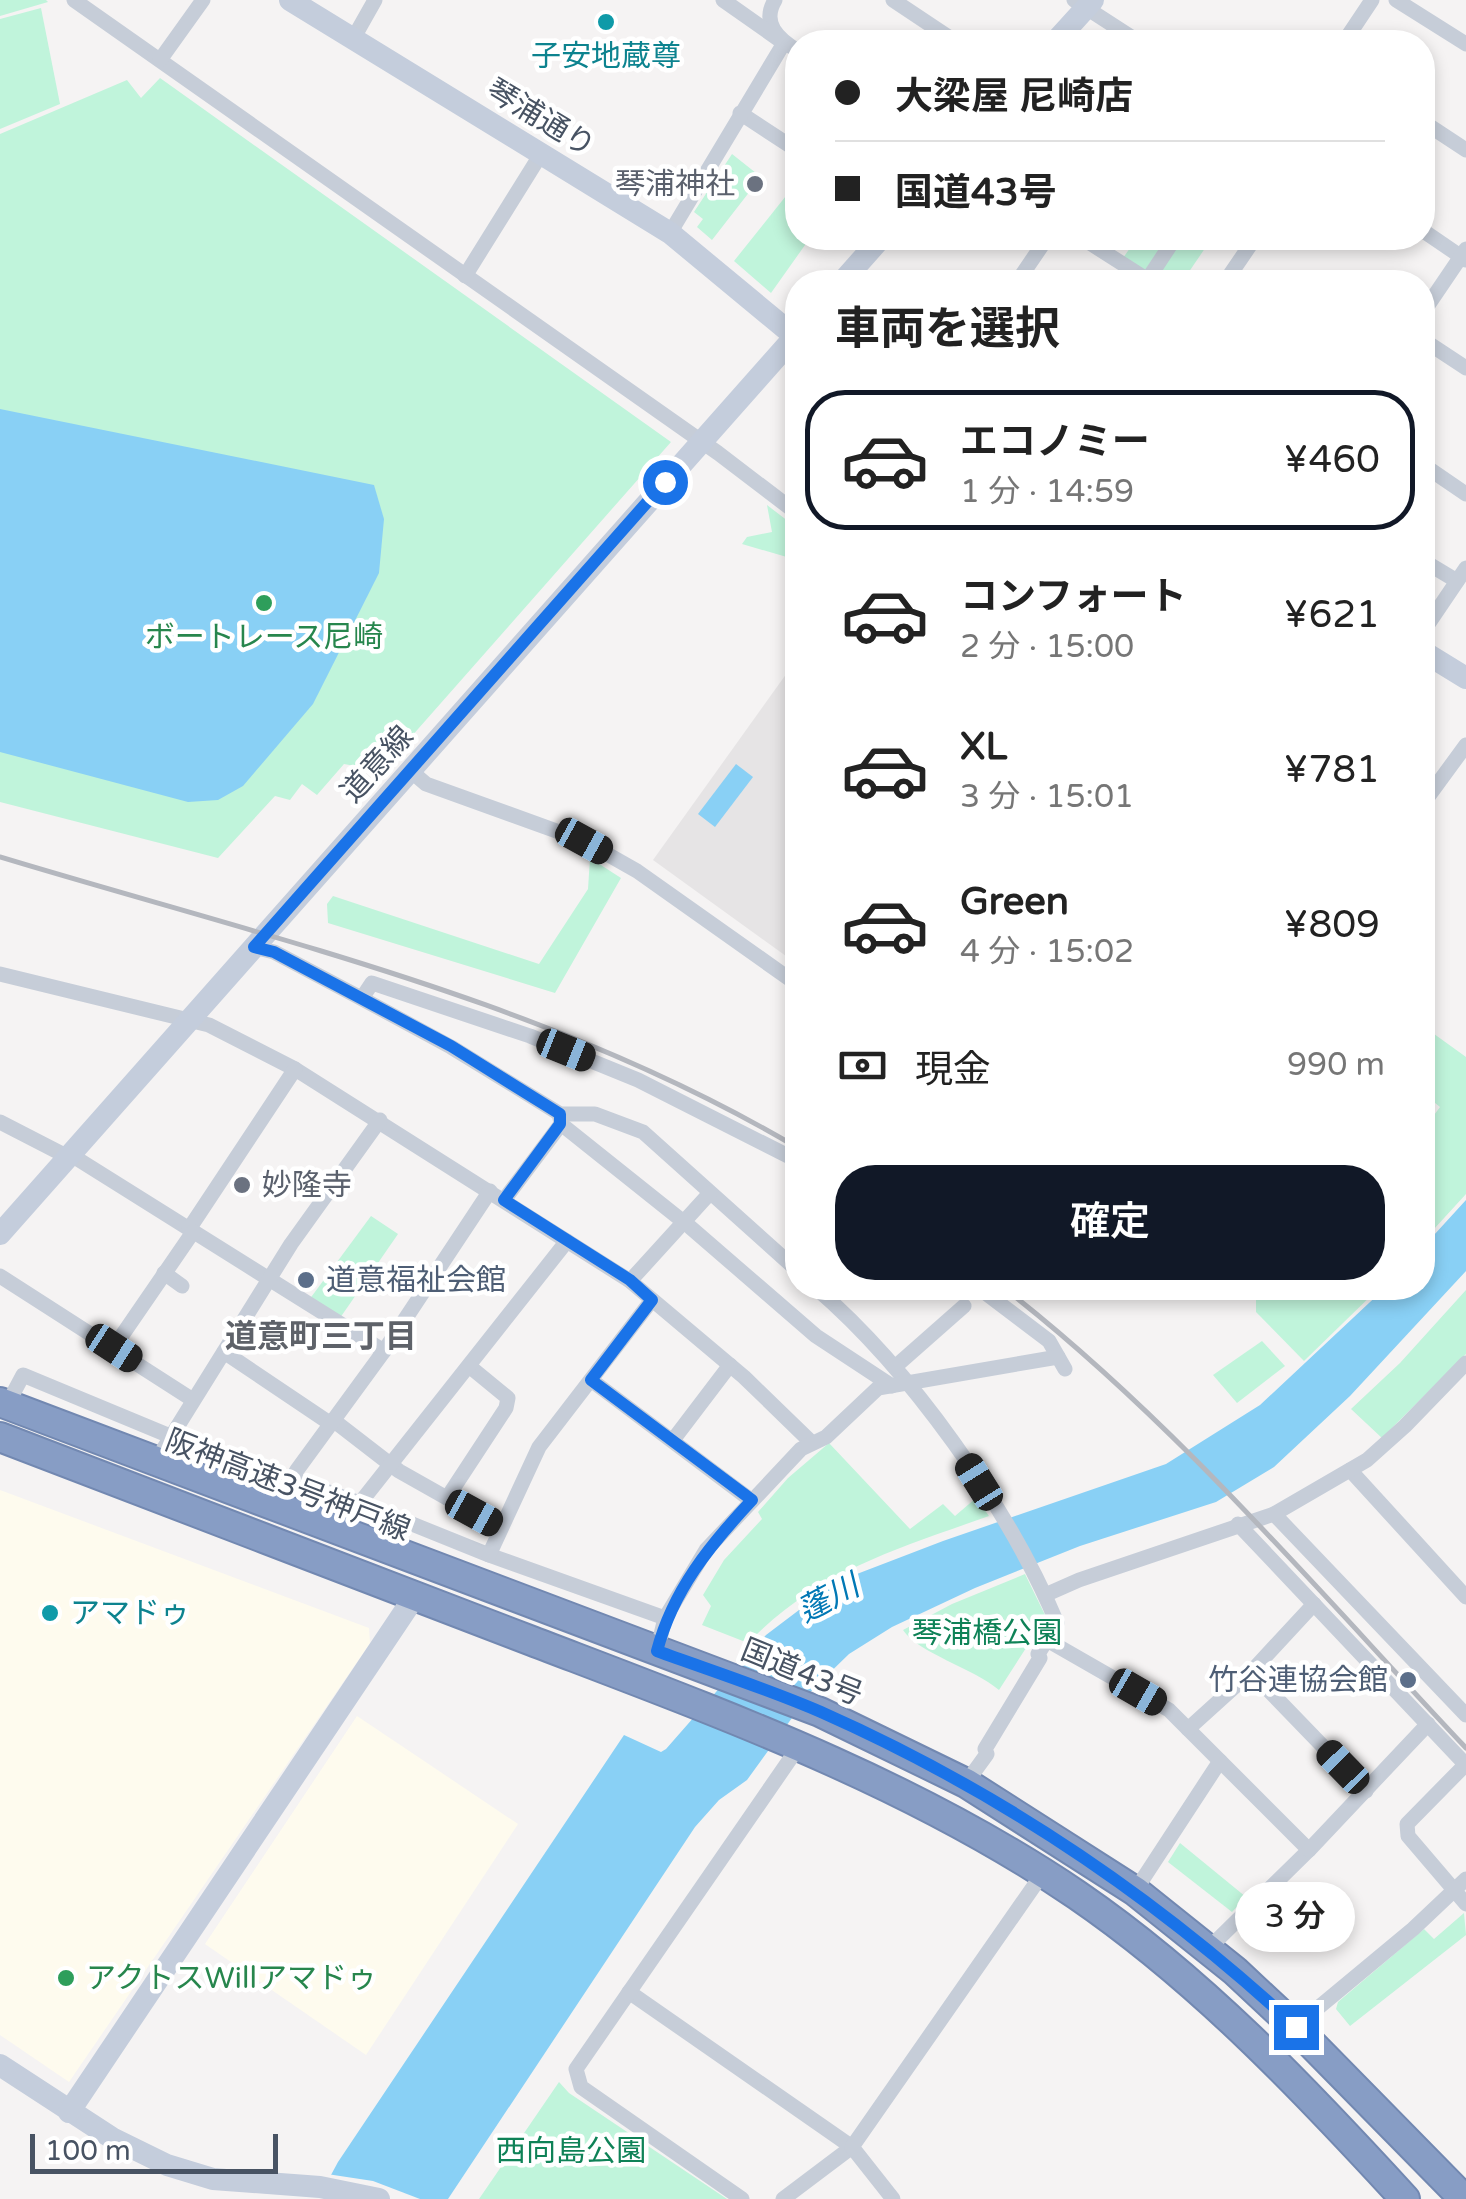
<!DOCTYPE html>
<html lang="ja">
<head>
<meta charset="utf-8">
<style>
  :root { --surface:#fff; --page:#f6f6f6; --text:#222; --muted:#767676; --line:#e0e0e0; --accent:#111827 }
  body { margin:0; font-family:"Varela Round","Noto Sans JP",sans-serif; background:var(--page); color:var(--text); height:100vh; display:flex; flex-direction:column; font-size:38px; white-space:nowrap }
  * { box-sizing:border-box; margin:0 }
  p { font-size:32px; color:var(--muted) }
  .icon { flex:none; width:55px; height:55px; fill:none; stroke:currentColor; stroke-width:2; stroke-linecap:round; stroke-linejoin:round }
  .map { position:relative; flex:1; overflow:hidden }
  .sheet { position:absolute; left:785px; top:270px; width:650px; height:1030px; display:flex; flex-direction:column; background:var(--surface); border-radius:40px; box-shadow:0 5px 15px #0003 }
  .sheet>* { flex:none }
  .top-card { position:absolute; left:785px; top:30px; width:650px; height:220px; border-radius:40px; box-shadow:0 5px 15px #0003; display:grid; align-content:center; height:220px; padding:0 50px; background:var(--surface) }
  .scale { position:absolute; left:30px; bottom:25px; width:248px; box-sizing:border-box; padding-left:10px; border:5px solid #485363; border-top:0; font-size:28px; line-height:35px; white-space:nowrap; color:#485363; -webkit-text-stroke:8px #fff; paint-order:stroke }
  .end { position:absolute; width:45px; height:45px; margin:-22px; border:12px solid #1a73e8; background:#fff; box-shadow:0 0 0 5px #fff }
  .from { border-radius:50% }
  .bubble { position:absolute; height:70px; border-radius:35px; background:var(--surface); box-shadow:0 5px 15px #0003; font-size:32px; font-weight:600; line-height:70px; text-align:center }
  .car { position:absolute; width:30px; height:60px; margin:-30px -15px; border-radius:12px; box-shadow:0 0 8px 2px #0007; background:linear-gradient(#222 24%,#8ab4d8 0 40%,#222 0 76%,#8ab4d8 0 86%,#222 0) }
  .top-card b { display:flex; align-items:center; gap:35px; height:95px; font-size:38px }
  .top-card b+b { border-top:2px solid var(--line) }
  .top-card i { width:25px; height:25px; background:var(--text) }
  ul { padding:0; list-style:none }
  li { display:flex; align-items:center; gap:30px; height:140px; margin:0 20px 15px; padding:0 30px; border:5px solid transparent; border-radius:40px }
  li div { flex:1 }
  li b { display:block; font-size:38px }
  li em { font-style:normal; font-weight:600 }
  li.active { border-color:var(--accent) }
  li>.icon { width:90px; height:90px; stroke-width:1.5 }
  h2 { padding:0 50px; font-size:45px; line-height:120px }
  .pay { display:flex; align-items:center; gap:25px; height:110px; padding:0 50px; font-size:38px }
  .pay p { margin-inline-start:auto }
  .action { display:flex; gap:20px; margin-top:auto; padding:20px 50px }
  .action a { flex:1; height:115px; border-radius:40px; background:var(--accent); color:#fff; font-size:40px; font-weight:600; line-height:115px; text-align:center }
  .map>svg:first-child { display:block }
  .commercial { fill:#fefbee }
  .education { fill:#e6e4e5 }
  .green { fill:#c0f4db }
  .water { fill:#89d0f5 }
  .pier { fill:#f5f3f3 }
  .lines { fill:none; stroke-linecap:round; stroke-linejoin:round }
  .highway-casing { stroke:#7288b1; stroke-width:32 }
  .street { stroke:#c6cdd8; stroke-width:15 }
  .secondary { stroke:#c4cddc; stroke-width:22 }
  .highway { stroke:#879dc5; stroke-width:28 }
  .rail { stroke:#b4b7be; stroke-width:5 }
  .route { stroke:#1a73e8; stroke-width:12 }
  .culture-dot { fill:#0f9aa8; stroke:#fff; stroke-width:4 }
  .worship-dot { fill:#6b7280; stroke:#fff; stroke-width:4 }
  .leisure-dot { fill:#2e9e5b; stroke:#fff; stroke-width:4 }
  .service-dot { fill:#5c6f8a; stroke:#fff; stroke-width:4 }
  .labels { text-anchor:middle; stroke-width:9; stroke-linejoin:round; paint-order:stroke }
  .culture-label { font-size:30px; fill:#0d838f; stroke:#fff }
  .street-label { font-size:30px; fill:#485363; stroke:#fff }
  .worship-label { font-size:30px; fill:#5b616d; stroke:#fff; text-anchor:end }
  .leisure-label { font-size:30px; fill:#27864d; stroke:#fff }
  .service-label { font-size:30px; fill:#4e5e75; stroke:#fff; text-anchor:start }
  .park-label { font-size:30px; fill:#0f8257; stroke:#fff }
  .neighbourhood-label { font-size:32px; font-weight:bold; fill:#5e6269; stroke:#fff }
  .water-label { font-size:32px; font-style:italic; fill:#0178b5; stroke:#fff }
</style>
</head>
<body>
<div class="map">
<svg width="1466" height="2199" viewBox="0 0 1466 2199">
  <rect width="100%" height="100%" fill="#f5f3f3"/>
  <g class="commercial">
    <path d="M0,1490L369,1628L370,1643L69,2082L0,2035Z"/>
    <path d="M357,1716L518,1824L366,2055L205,1944Z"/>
  </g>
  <path class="education" d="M797,659V964L653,860Z"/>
  <g class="green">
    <path d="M0,0H46L48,2L0,16Z"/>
    <path d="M41,8L60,104L0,129V19Z"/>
    <path d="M160,78L671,442L381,771L344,764L317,795L302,784L290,800L275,796L218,858L0,802V134L127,80L141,98Z"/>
    <path d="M732,154L761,177L712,240L697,227L703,219L694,212Z"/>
    <path d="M797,182L798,238H810L771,293L734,261Z"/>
    <path d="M1137,238H1167L1144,272L1123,258Z"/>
    <path d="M1182,238H1212L1182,282H1162L1155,278Z"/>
    <path d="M767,505L797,528V560L742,544L747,537L772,532Z"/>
    <path d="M590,858L621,878L555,993L328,923L327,904L333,896L539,964L588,889Z"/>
    <path d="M1423,1026L1466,1057V1194L1423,1241V1130L1440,1107L1423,1093Z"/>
    <path d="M371,1216L398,1234L340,1318L309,1300Z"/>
    <path d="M1256,1288H1379L1304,1361L1256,1312Z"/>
    <path d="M1466,1290V1354L1382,1438L1351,1409L1400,1363Z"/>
    <path d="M1262,1341L1285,1366L1237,1403L1213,1375Z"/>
    <path d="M829,1443L910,1529L943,1504L955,1516L976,1498L989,1516C899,1548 816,1572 748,1643L702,1625L711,1606L703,1595L724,1560L762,1519L758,1512L788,1478Z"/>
    <path d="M1025,1574L1046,1617L999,1690C973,1668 918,1653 903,1630L952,1604Z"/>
    <path d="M1180,1843L1246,1897L1232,1912L1168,1862Z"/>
    <path d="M1464,1913L1466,1935L1350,2026L1336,2009L1338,2002L1424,1929L1434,1939Z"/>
    <path d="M559,2082L569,2093L727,2199H479Z"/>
  </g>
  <g class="water">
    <path d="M0,409L374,485L384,519L379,573L313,704L243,786L218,800L188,802L0,752Z"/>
    <path d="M736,764L753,777L715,827L698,814Z"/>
    <path d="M1466,1200V1271L1350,1396L1274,1467L1216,1502L1080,1546L975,1588L892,1627L849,1654L813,1689L747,1780L719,1800L695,1827L448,2199H318L338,2162L624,1735L661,1752L666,1749L766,1635L836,1582L943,1541L1166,1464L1260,1405L1385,1288H1422L1423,1247Z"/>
  </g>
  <path class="pier" d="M327,2174L373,2181L420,2199H313Z"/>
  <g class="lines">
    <g class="highway-casing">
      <g id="highway">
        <path d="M0,1402L820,1712L966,1783L1135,1891L1235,1971L1295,2027L1464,2199"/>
        <path d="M0,1437C177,1505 355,1573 532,1641C720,1713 909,1781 1077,1895C1201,1980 1304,2089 1405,2199"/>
      </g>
    </g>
    <g class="street">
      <path d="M74,0L718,453L798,514"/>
      <path d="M775,0C761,23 778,39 798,51"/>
      <path d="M893,0L956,42"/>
      <path d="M1074,0L1139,42"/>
      <path d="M1396,0L1466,44"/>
      <path d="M353,39L375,0"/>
      <path d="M1344,42L1372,0"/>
      <path d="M160,60L203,0"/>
      <path d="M740,113L798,151"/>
      <path d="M1422,121L1466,150"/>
      <path d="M1422,230L1466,260"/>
      <path d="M670,233L784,43L723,0"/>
      <path d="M1082,238L1151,282"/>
      <path d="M465,276L541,154"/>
      <path d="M1017,282L1047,238"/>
      <path d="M1146,282L1175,238"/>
      <path d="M1225,282L1255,238"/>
      <path d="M1422,314L1466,249"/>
      <path d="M1422,339L1466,368"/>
      <path d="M1422,464L1466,494"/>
      <path d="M1422,560L1457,581"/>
      <path d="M1422,633L1466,568"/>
      <path d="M412,772L426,784L584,841L637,871L798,985"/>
      <path d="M1422,805L1466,745"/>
      <path d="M254,947L274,952L357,996L451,1047L560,1114H595L643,1132L798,1271"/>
      <path d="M0,974L209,1025L295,1069L630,1281L744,1377L812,1443"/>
      <path d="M362,998L372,983L530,1036L638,1080L798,1161"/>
      <path d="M0,1122L68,1157L76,1158L384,1351"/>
      <path d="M561,1124L690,1227L816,1336L892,1386"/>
      <path d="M504,1200L561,1124L560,1118"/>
      <path d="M189,1229L295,1069"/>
      <path d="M164,1273L182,1286"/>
      <path d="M0,1276L193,1400"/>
      <path d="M630,1281L710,1193"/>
      <path d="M816,1288C910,1369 1009,1508 1057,1623L1038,1654L1040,1658L985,1749L987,1754L966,1783"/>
      <path d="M979,1288L1049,1341L1065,1369"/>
      <path d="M114,1347L193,1232"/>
      <path d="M224,1352L331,1424"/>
      <path d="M896,1366L964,1306"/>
      <path d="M591,1380L752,1501"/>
      <path d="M7,1405L23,1375L170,1436L360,1503L489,1555L665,1618"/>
      <path d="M333,1420L399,1471L500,1528"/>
      <path d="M673,1440L730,1365"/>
      <path d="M156,1461L291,1244L380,1120"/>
      <path d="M1350,1470L1466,1597"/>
      <path d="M447,1498L506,1408L508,1398L469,1366"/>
      <path d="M360,1503L567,1241"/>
      <path d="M276,1508L297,1470L384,1351L490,1191"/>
      <path d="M1274,1514L1466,1715"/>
      <path d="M1238,1524L1466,1765"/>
      <path d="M489,1555L539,1447L652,1300"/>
      <path d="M1045,1595L1079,1580L1274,1514L1367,1460L1405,1426L1466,1363"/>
      <path d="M1047,1640L1169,1710L1309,1850L1208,1949"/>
      <path d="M657,1651L665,1618L706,1550L801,1449L826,1437L878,1388L1058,1357"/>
      <path d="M1251,1672L1366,1791"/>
      <path d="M1188,1729L1251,1672L1314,1604"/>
      <path d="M1466,1764L1407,1824L1408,1836L1466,1904"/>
      <path d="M1309,1850L1428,1724"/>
      <path d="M1135,1891L1220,1761"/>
      <path d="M629,1992L852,2147L783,2199"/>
      <path d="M1295,2027L1413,1929L1466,1879"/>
      <path d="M742,2199L581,2087L576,2069L795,1752"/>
      <path d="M893,2199L852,2147L1041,1876"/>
    </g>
    <g class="secondary">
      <path d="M290,0L670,233L798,339"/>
      <path d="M1055,42L1093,0"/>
      <path d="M842,282L881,238"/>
      <path d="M1422,651L1466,678"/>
      <path d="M0,1234L798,333"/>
      <path d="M0,2065L112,2138L167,2165L213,2179L320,2187L379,2199"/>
      <path d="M69,2112L411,1602"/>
    </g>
    <use href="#highway" class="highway"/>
    <g class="rail">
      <path d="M0,857C271,939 552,1002 798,1148"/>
      <path d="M1004,1288C1175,1421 1318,1591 1466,1748"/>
    </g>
  </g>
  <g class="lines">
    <path class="route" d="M665,482L254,947L274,952L451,1046L560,1114V1124L504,1200L630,1280L652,1300L591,1380L752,1500C710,1545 673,1590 657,1651C712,1671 768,1689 821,1712C997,1790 1155,1896 1296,2027"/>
  </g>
  <g class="culture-dot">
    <circle cx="606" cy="22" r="10"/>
    <circle cx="50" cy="1613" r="10"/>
  </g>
  <g class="worship-dot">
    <circle cx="755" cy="184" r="10"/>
    <circle cx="242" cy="1185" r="10"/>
  </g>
  <g class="leisure-dot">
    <circle cx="264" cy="603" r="10"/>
    <circle cx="66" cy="1978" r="10"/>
  </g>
  <g class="service-dot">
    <circle cx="306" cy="1280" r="10"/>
    <circle cx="1408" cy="1680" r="10"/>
  </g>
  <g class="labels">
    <g class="culture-label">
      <text x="606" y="66">子安地蔵尊</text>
      <text x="70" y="1623" text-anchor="start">アマドゥ</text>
    </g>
    <g class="street-label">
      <text transform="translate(541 118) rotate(31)" y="10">琴浦通り</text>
      <text transform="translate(377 764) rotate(-48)" y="10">道意線</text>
      <text transform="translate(288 1485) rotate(21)" y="10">阪神高速3号神戸線</text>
      <text transform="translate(802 1672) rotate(22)" y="10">国道43号</text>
    </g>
    <g class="worship-label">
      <text x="735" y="194">琴浦神社</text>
      <text x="262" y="1195" text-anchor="start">妙隆寺</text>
    </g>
    <g class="leisure-label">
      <text x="264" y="647">ボートレース尼崎</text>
      <text x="86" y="1988" text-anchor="start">アクトスWillアマドゥ</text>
    </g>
    <g class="service-label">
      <text x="326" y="1290">道意福祉会館</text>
      <text x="1388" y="1690" text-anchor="end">竹谷連協会館</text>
    </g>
    <g class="park-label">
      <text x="987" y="1643">琴浦橋公園</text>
      <text x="571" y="2161">西向島公園</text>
    </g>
    <g class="neighbourhood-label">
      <text x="321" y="1347">道意町三丁目</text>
    </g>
    <g class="water-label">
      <text transform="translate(828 1598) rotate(-28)" y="11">蓬川</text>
    </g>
  </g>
</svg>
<div class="scale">100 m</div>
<i class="end from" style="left:665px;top:482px"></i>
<i class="end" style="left:1296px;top:2027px"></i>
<div class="bubble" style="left:1235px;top:1882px;width:120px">3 分</div>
<i class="car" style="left:584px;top:841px;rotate:119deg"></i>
<i class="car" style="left:566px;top:1050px;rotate:112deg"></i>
<i class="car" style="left:114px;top:1348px;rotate:123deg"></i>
<i class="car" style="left:979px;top:1482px;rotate:328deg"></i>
<i class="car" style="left:474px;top:1513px;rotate:119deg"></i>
<i class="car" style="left:1138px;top:1692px;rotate:120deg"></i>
<i class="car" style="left:1343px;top:1767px;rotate:316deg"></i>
<div class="top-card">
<b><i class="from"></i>大梁屋 尼崎店</b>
<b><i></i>国道43号</b>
</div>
<section class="sheet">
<h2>車両を選択</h2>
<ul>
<li class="active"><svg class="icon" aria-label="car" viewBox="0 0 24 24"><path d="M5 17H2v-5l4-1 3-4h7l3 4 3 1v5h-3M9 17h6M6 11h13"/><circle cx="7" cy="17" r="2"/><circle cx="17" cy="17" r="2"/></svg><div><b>エコノミー</b><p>1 分 · 14:59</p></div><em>¥460</em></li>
<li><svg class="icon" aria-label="car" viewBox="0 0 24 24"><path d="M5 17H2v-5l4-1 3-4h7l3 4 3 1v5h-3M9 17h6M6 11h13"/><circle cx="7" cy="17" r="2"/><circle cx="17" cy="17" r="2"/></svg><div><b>コンフォート</b><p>2 分 · 15:00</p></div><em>¥621</em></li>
<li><svg class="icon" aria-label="car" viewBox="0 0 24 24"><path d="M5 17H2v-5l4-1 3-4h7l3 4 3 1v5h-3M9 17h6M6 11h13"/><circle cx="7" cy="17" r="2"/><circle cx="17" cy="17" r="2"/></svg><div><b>XL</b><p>3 分 · 15:01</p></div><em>¥781</em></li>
<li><svg class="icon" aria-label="car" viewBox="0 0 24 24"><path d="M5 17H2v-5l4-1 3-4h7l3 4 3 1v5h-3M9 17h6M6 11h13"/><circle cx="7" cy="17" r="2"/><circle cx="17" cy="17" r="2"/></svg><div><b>Green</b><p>4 分 · 15:02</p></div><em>¥809</em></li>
</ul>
<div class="pay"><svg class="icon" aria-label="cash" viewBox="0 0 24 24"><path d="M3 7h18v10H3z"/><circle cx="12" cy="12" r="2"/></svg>現金<p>990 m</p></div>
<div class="action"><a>確定</a></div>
</section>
</div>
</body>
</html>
